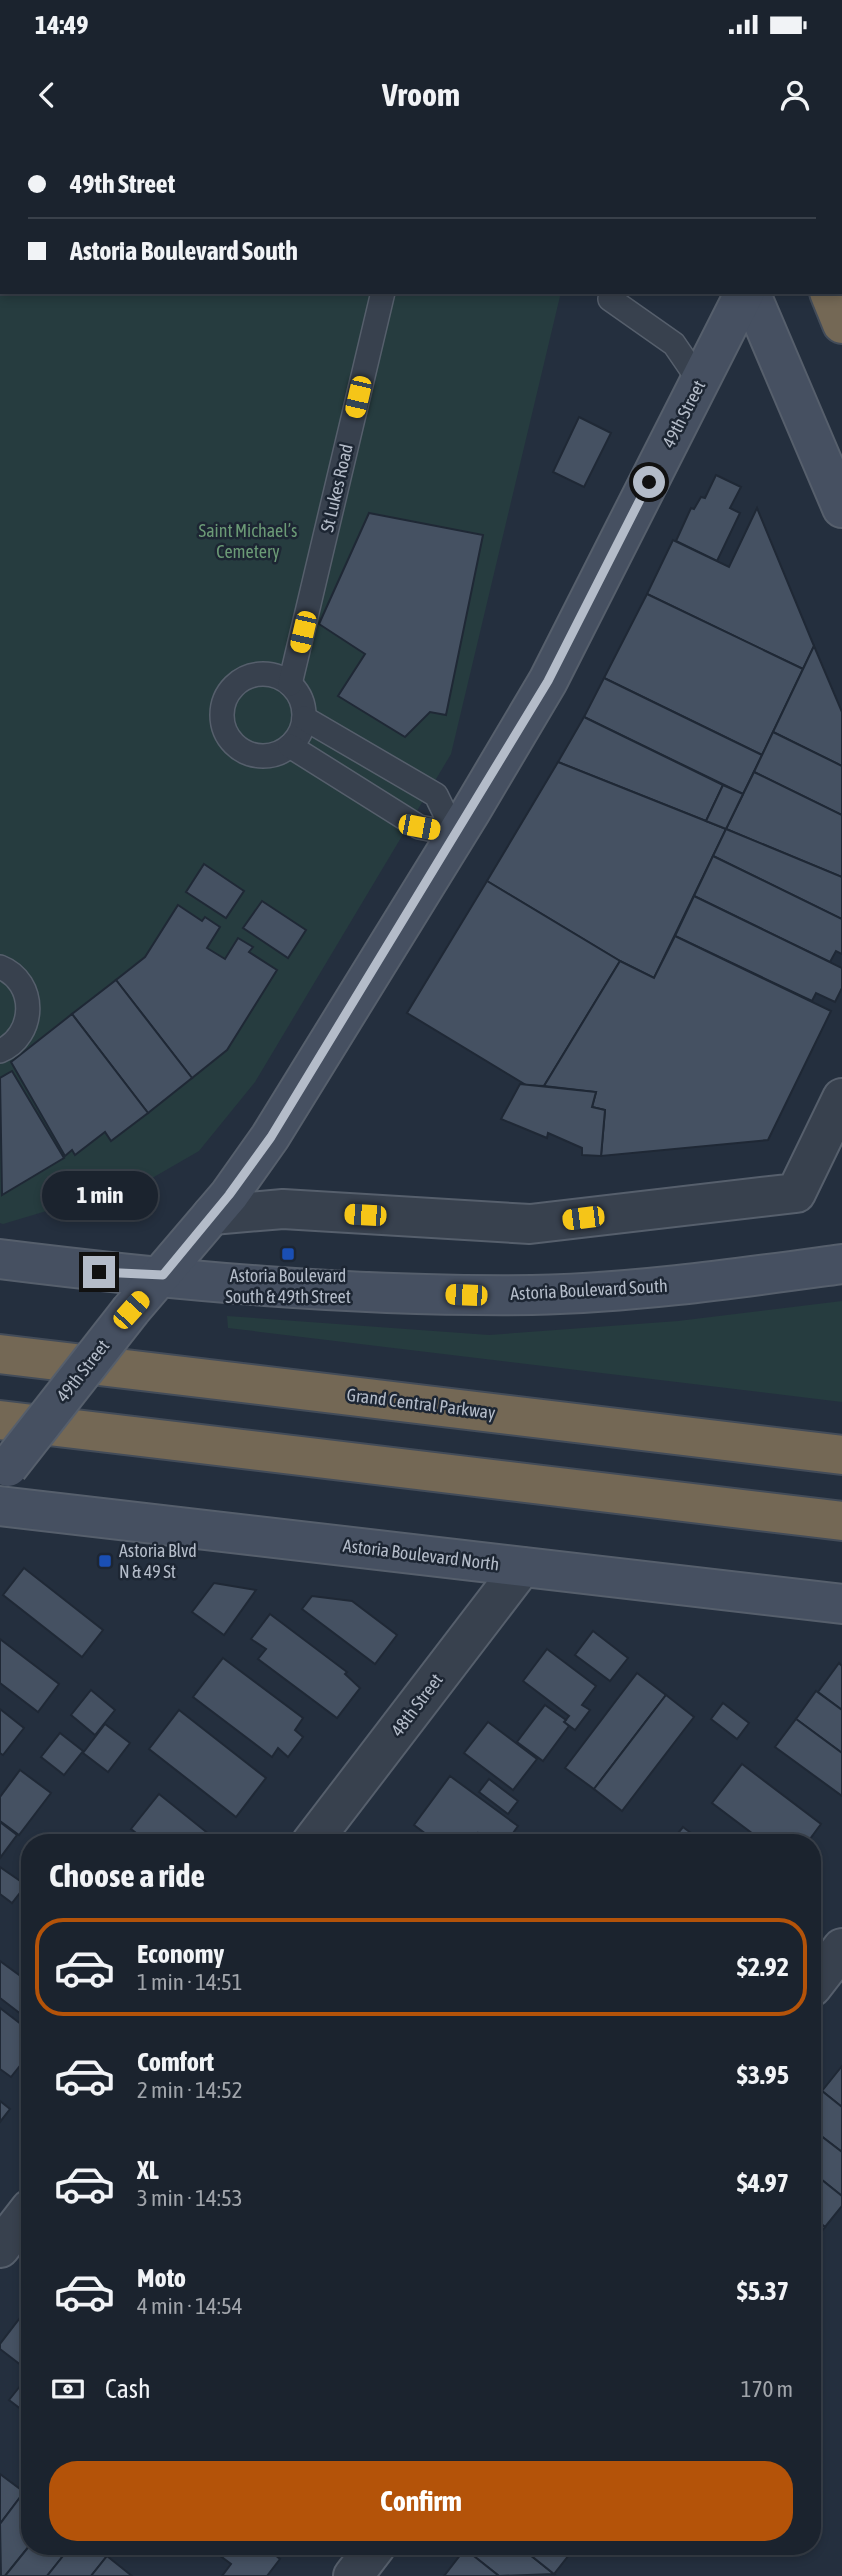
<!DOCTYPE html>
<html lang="en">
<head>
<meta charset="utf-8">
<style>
  :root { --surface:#1b232e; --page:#282f3a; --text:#f1f3f6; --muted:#a0a4aa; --line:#39404a; --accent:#b45309 }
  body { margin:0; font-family:"Asap Condensed",sans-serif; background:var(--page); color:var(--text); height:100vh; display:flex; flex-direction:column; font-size:26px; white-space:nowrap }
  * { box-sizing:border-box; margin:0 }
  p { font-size:23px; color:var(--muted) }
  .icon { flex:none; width:38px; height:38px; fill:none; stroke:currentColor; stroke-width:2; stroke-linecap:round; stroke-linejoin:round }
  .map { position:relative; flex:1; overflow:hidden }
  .panel { position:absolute; left:21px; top:1694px; width:800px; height:721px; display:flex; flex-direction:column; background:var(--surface); border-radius:28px; box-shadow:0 4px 10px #0003,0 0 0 2px var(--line) }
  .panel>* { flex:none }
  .top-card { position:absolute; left:0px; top:0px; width:844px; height:154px; box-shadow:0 4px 10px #0003,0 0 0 2px var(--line); display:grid; align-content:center; height:154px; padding:0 28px; background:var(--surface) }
  .end { position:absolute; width:32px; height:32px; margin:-16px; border:9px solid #b4bcc9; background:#111; box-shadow:0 0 0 4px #111 }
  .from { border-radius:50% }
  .bubble { position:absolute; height:49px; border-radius:24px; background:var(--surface); box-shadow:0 4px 10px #0003,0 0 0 2px var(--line); font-size:23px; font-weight:700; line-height:49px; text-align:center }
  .car { position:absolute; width:21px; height:42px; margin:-21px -10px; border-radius:9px; box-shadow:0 0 5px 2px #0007; background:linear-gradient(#f5c518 24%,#345 0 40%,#f5c518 0 76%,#345 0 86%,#f5c518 0) }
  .top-card b { display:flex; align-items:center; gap:24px; height:66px; font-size:26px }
  .top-card b+b { border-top:2px solid var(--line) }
  .top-card i { width:18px; height:18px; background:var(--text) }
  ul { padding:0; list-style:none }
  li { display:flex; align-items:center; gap:21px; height:98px; margin:0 14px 10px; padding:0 14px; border:4px solid transparent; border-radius:28px }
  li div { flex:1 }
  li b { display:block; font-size:26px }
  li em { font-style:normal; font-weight:700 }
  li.on { border-color:var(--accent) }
  li>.icon { width:63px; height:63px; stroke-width:1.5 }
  h2 { padding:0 28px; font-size:32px; line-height:84px }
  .pay { display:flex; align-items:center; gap:18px; height:77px; padding:0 28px; font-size:26px }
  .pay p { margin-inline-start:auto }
  .action { display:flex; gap:14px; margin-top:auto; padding:14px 28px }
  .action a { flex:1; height:80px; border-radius:28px; background:var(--accent); color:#fff; font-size:28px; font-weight:700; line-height:80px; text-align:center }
  .status { display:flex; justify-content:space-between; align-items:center; height:49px; padding:0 35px; background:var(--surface); direction:ltr }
  .status svg { height:19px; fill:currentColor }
  header { display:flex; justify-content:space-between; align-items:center; height:91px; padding:0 28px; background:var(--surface); font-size:32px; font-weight:700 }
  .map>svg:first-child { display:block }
  .green { fill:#263c3f }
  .building { fill:#455162; stroke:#1f2835; stroke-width:2 }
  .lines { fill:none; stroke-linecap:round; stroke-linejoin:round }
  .lane-casing { stroke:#565f6c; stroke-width:26 }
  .street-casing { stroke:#565f6c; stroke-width:42 }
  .secondary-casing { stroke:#565f6c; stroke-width:42 }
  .highway-casing { stroke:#434c59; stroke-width:42 }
  .lane { stroke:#38414e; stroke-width:23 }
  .street { stroke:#38414e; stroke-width:38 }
  .secondary { stroke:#465061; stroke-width:38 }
  .highway { stroke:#746855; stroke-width:38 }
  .secondary-bridge-casing { stroke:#565f6c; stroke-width:42; stroke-linecap:butt }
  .secondary-bridge { stroke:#465061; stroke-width:38 }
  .route { stroke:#b4bcc9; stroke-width:9 }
  .transit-dot { fill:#1a4fb4; stroke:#1d2633; stroke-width:2.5 }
  .labels { text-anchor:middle; stroke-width:5; stroke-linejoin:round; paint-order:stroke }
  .street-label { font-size:18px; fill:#b4bcc9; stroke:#1d2633 }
  .park-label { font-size:18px; fill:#6b9a76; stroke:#1d2633 }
  .poi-label { font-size:18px; fill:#b4bcc9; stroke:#1d2633 }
</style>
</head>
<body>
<div class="status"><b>14:49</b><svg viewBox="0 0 49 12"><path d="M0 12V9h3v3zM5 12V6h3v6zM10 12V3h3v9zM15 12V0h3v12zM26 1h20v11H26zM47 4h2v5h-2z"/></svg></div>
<header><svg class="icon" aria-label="back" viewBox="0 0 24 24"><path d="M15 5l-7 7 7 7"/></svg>Vroom<svg class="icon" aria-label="person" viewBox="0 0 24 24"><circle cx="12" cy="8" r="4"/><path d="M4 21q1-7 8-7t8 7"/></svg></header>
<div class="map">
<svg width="842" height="2436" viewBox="0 0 842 2436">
  <rect width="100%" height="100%" fill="#242f3e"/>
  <g class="green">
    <path d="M0,0L561,2H2V152H561L451,614L255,942L199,1011L147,1041L3,1084L0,1083Z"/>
    <path d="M842,1161V1262L228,1188L227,1176L489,1195L678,1181Z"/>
  </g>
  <g class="building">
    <path d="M579,277L611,293L584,347L553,332Z"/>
    <path d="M716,335L741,347L730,368L740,373L717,421L676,401L691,368L694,369L701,357L705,358Z"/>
    <path d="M757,368L814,506L803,529L647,454L673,400L729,427Z"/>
    <path d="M369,373L483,395L446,575L430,572L405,597L338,556L365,514L319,484Z"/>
    <path d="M647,454L803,529L762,615L604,538Z"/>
    <path d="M814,506L842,572V626L773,592Z"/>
    <path d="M604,538L762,615L743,654L584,577Z"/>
    <path d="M584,577L723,645L706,681L558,622Z"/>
    <path d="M773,592L842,626V675L754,632Z"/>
    <path d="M558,622L726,689L654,838L620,821L487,741Z"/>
    <path d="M754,632L842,675V737L726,689Z"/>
    <path d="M723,645L743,654L726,689L706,681Z"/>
    <path d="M726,689L842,737V779L713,716Z"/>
    <path d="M713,716L842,779V814L836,811L830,822L694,756Z"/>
    <path d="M204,724L244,751L226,778L186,752Z"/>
    <path d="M487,741L620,821L544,946L526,945L407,873Z"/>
    <path d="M694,756L842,828V848L835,862L816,853L812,861L675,796Z"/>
    <path d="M262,761L306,790L288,818L243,788Z"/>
    <path d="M178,765L202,781L205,777L220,787L207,808L225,819L238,798L253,807L249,812L277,830L227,910L192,938L116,840L145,817Z"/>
    <path d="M675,796L831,871L768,1000L601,1016L605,970L592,967L596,952L544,946L620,821L654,838Z"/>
    <path d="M116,840L192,938L148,973L72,874Z"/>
    <path d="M72,874L148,973L111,1001L105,992L75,1015L72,1010L65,1016L11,922Z"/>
    <path d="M12,931L64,1018L2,1055L0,938Z"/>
    <path d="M520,944L596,952L592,967L605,970L601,1016L582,1015V1008L548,993L547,998L501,979Z"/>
    <path d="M24,1428L103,1490L82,1517L3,1455Z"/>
    <path d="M214,1443L256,1450L224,1495L192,1472Z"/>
    <path d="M312,1456L352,1461L397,1495L375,1524L302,1469Z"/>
    <path d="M270,1474L347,1532L345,1534L360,1548L337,1578L258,1519L266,1509L251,1499Z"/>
    <path d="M593,1491L628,1518L610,1541L575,1515Z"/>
    <path d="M0,1499L59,1544L38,1572L0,1543Z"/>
    <path d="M547,1509L596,1546L582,1565L590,1570L575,1590L564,1582L569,1576L523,1541Z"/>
    <path d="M223,1518L303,1578L295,1590L303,1597L288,1617L278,1608L272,1617L193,1557Z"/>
    <path d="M839,1523L842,1526V1570L818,1552Z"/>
    <path d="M637,1533L666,1555L594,1649L565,1628Z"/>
    <path d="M91,1550L115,1570L95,1595L71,1575Z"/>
    <path d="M816,1551L842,1570V1613L796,1579Z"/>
    <path d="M666,1555L694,1577L622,1671L594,1649Z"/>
    <path d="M723,1563L749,1583L737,1599L711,1579Z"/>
    <path d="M545,1565L566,1580L564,1582L569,1586L543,1621L517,1602Z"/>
    <path d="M0,1569L24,1588L3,1615L0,1613Z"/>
    <path d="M179,1570L266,1638L236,1677L149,1609Z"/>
    <path d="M796,1579L842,1613V1656L775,1607Z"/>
    <path d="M488,1582L537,1619L513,1650L464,1613Z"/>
    <path d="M105,1584L130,1603L108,1632L83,1613Z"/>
    <path d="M60,1593L83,1611L64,1635L41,1617Z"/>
    <path d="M742,1624L821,1684L807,1703H765L712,1663Z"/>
    <path d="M20,1630L51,1653L19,1695L0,1681V1657Z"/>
    <path d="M450,1636L518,1686L506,1703H490L478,1693L471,1703H438L414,1685Z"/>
    <path d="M489,1639L518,1661L508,1674L479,1652Z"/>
    <path d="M159,1654L220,1703H149L131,1689Z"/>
    <path d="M0,1682L17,1695L0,1718Z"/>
    <path d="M683,1687L704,1703H670Z"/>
    <path d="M0,1727L26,1745L12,1763L0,1754Z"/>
    <path d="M0,1821L30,1843V1881L0,1858Z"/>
    <path d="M0,1868L30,1891V1913L11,1937L0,1929Z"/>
    <path d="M842,1926V1967L822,1951Z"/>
    <path d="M822,1951L842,1967V2012L812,1989V1964Z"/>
    <path d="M0,1961L10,1969L0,1982Z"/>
    <path d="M812,1989L842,2012V2056L812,2032Z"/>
    <path d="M812,2032L842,2056V2066L825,2087L812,2077Z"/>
    <path d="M812,2077L825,2087L812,2104Z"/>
    <path d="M23,2174L30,2179V2232L0,2209V2204Z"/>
    <path d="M21,2245L30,2251V2276L9,2260Z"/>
    <path d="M0,2334L24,2352L0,2384Z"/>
    <path d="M24,2352L30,2356V2405L5,2436H1L0,2384Z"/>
    <path d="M30,2405V2406H71L47,2436H5Z"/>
    <path d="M71,2406H94L107,2416L91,2436H47Z"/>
    <path d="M207,2406H264L280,2419L267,2436H222L231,2424Z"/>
    <path d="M467,2406H519L554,2434L499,2436L465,2409Z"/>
    <path d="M519,2406H576L554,2434Z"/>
    <path d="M465,2409L499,2436H444Z"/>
    <path d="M107,2416L132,2436H91Z"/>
  </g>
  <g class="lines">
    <g class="lane-casing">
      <g id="lane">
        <path d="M0,9H2"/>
        <path d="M0,44L2,29"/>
        <path d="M610,159L674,204L700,242"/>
        <circle cx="263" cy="575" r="41"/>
        <path d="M290,544L383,152"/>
        <path d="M290,606L419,687L455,694L436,655L304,578"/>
        <path d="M0,827C38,842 36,896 0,911"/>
      </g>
    </g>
    <g class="street-casing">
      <g id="street">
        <path d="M212,1075L283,1069L530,1084L796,1053L842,958"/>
        <path d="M311,1703L522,1427"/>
        <path d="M812,1847L842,1808"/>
        <path d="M0,2108L30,2069"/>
        <path d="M353,2436L376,2406"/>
      </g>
    </g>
    <g class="secondary-casing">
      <g id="secondary">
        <path d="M688,0L689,2"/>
        <path d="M750,152L842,368"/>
        <path d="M0,1119C176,1141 354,1157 532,1155C636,1153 739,1138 842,1124"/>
        <path d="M131,1170L229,1055L270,997L471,671L548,541L745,152"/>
        <path d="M0,1366L842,1464"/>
      </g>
    </g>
    <g class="highway-casing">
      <g id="highway">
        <path d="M765,0L766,2"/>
        <path d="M820,0L821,2"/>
        <path d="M842,51V52"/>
        <path d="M829,152L842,184"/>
        <path d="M0,1214L842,1315"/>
        <path d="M0,1280L842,1381"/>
      </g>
    </g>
    <use href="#lane" class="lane"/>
    <use href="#street" class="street"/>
    <use href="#secondary" class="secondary"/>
    <use href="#highway" class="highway"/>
    <g class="secondary-bridge-casing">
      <path id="secondary-bridge" d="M8,1327L131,1170"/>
    </g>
    <use href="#secondary-bridge" class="secondary-bridge"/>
  </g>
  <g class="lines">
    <path class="route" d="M99,1132L163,1135L229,1055L271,997L548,541L649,342"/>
  </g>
  <g class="transit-dot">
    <rect x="281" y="1107" width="14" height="14" rx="3.5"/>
    <rect x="98" y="1414" width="14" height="14" rx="3.5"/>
  </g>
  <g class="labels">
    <g class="street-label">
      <text transform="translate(684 274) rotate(-63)" y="6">49th Street</text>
      <text transform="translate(337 348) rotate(-77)" y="6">St Lukes Road</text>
      <text transform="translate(589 1150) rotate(-3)" y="6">Astoria Boulevard South</text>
      <text transform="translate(83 1231) rotate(-52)" y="6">49th Street</text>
      <text transform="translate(421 1264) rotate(7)" y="6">Grand Central Parkway</text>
      <text transform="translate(421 1415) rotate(7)" y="6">Astoria Boulevard North</text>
      <text transform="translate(417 1565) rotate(-53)" y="6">48th Street</text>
    </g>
    <g class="park-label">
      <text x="248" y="397">Saint Michael’s<tspan x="248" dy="21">Cemetery</tspan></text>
    </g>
    <g class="poi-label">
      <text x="288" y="1142">Astoria Boulevard<tspan x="288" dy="21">South &amp; 49th Street</tspan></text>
      <text x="119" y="1417" text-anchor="start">Astoria Blvd<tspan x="119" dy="21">N &amp; 49 St</tspan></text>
    </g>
  </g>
</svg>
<i class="end from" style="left:649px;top:342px"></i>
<i class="end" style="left:99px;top:1132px"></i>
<div class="bubble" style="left:42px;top:1031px;width:116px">1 min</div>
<i class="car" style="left:358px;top:257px;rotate:193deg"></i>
<i class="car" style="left:303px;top:492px;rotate:193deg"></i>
<i class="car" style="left:419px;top:687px;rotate:101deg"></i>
<i class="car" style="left:365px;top:1075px;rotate:273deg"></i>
<i class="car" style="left:583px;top:1078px;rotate:263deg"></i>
<i class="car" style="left:466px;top:1155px;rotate:272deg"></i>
<i class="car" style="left:131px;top:1170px;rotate:42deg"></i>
<div class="top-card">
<b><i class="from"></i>49th Street</b>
<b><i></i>Astoria Boulevard South</b>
</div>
<section class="panel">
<h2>Choose a ride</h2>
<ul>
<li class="on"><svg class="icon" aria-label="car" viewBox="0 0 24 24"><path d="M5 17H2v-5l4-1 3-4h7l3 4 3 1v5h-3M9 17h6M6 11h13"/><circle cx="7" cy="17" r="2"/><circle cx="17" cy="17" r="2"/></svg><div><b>Economy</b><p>1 min · 14:51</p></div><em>$2.92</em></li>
<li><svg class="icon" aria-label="car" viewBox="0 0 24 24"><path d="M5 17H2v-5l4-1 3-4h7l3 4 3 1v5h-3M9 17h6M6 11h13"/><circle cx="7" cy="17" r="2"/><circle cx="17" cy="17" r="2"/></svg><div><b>Comfort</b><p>2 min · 14:52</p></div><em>$3.95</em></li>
<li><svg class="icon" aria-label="car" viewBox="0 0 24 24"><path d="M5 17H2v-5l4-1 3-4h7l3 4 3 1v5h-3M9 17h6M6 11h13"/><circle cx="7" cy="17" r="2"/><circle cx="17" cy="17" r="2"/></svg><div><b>XL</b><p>3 min · 14:53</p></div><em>$4.97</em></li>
<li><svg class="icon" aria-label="car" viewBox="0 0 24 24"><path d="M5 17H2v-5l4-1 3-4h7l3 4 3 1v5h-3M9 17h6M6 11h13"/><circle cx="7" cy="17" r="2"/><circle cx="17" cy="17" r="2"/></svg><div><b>Moto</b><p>4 min · 14:54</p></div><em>$5.37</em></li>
</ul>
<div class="pay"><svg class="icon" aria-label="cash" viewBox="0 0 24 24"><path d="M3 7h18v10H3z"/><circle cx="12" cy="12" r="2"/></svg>Cash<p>170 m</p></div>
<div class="action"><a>Confirm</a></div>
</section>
</div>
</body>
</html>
